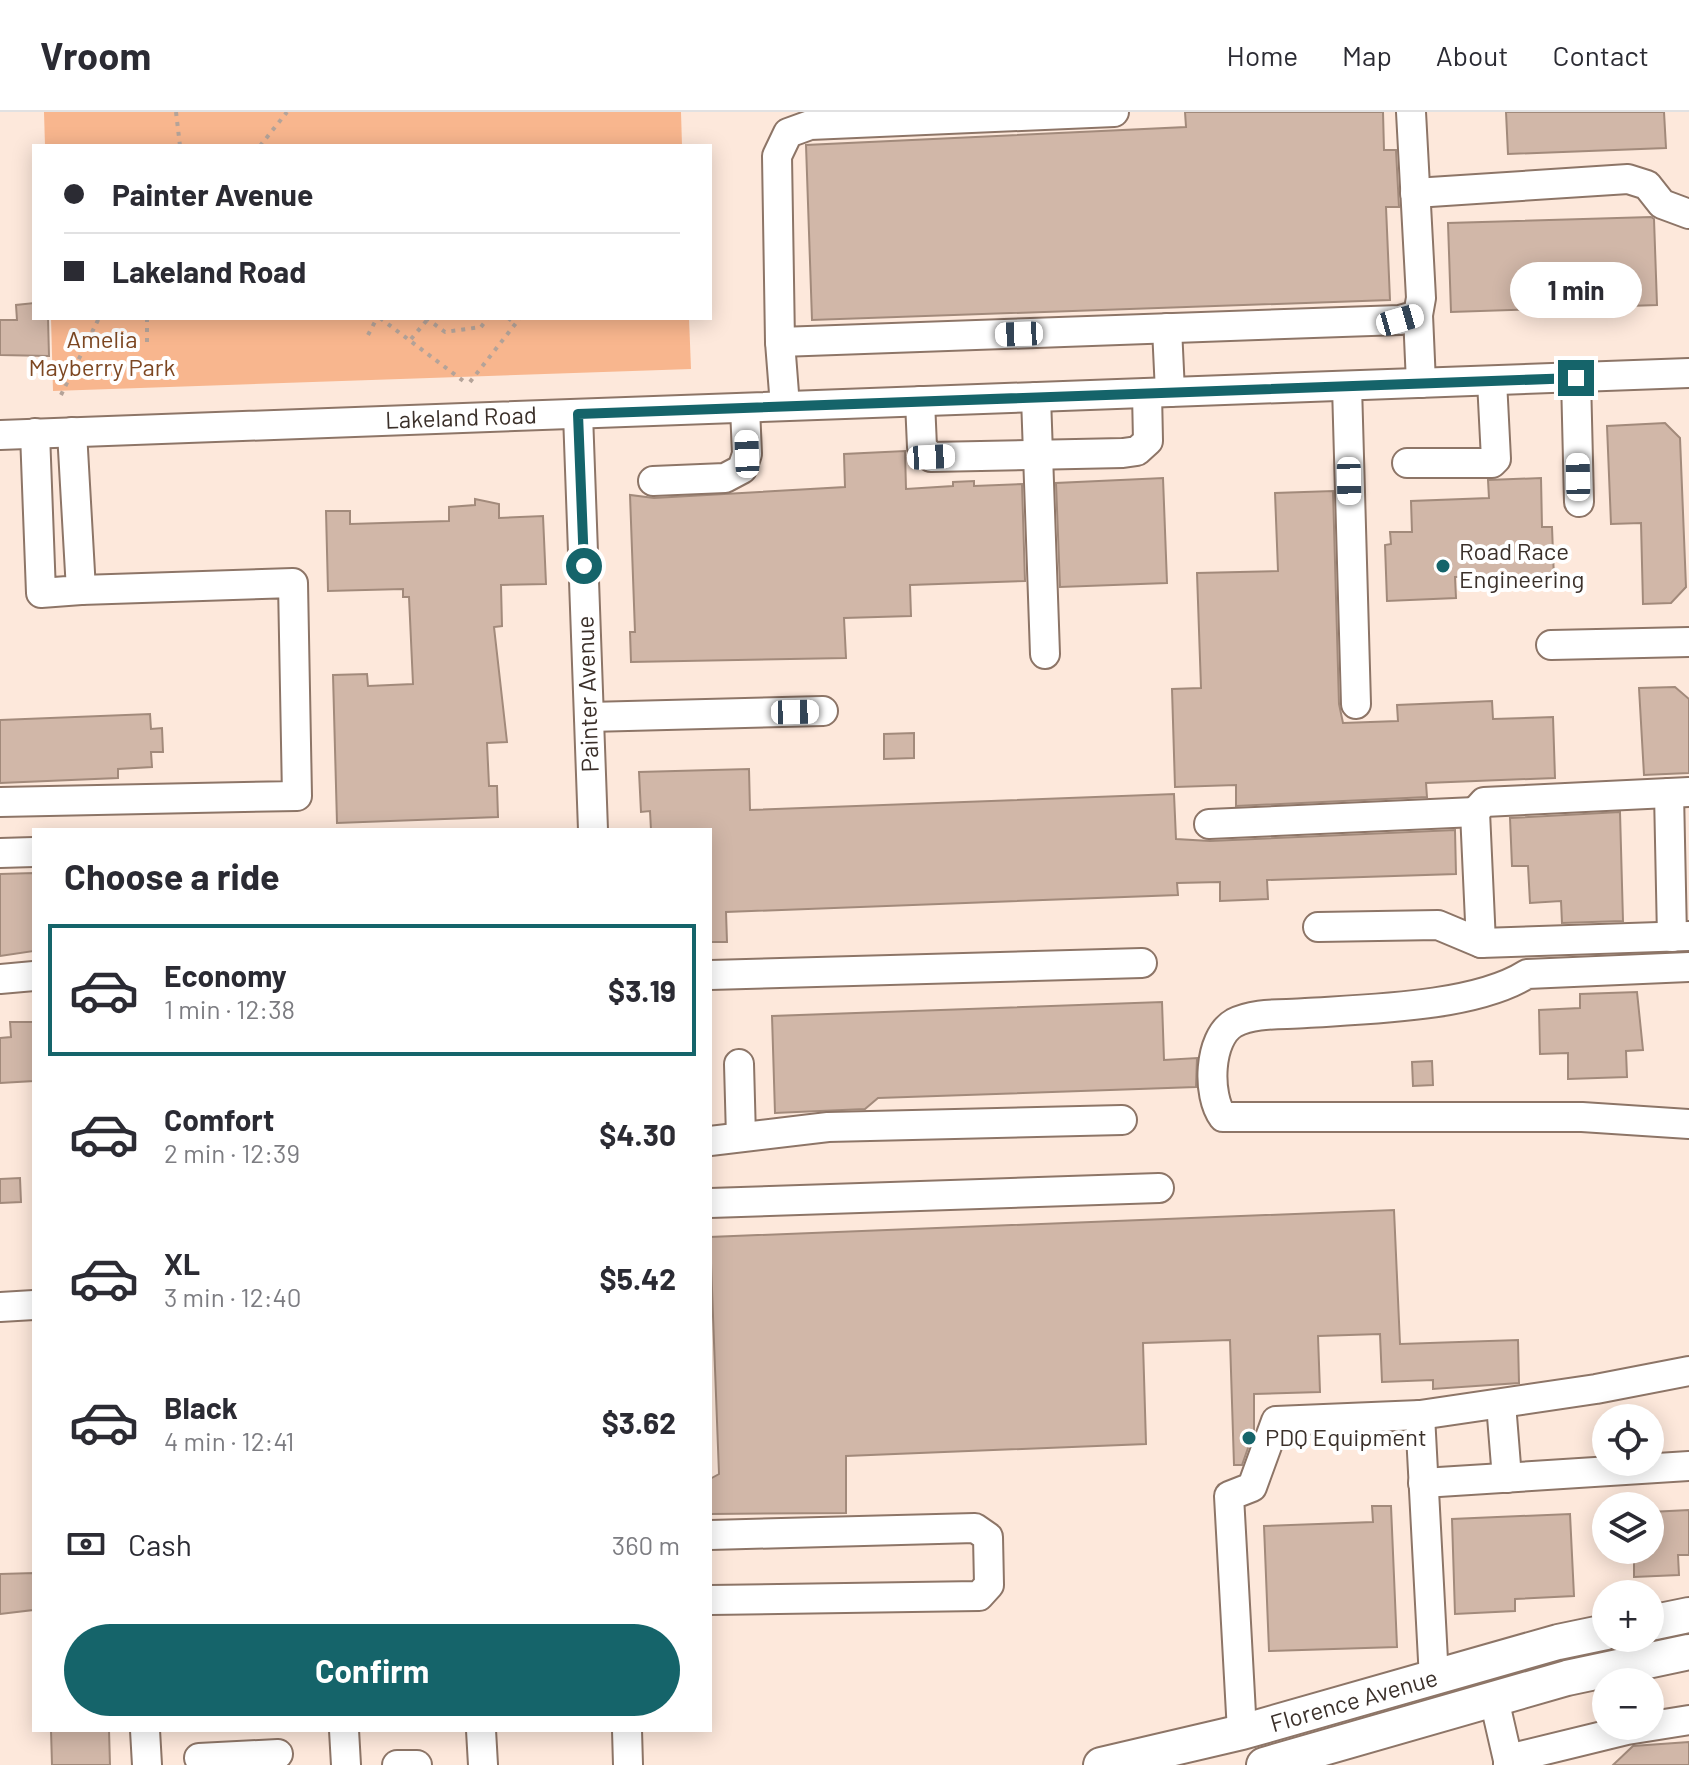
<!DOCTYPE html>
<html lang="en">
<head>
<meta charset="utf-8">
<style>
  :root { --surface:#fff; --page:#f2f2f3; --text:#2b2b33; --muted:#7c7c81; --line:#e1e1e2; --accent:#15646a }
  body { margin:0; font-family:Barlow,sans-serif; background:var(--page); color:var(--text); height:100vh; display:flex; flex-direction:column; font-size:30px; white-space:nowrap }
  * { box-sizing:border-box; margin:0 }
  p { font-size:26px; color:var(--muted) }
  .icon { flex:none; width:44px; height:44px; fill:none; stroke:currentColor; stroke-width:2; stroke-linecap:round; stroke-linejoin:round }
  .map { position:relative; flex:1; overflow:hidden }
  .details { position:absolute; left:32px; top:716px; width:680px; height:904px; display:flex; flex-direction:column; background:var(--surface); border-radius:0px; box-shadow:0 4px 20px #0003 }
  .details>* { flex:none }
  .hud { position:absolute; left:32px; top:32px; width:680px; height:176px; border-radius:0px; box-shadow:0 4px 20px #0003; display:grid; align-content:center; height:176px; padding:0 32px; background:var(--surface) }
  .fabs { position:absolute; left:1592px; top:1292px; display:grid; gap:16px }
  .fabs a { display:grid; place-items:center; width:72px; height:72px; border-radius:50%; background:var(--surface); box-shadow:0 4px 20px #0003; font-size:40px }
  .end { position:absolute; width:36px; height:36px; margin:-18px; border:10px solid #15646a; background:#fff; box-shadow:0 0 0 4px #fff }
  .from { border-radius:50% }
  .bubble { position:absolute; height:56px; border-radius:28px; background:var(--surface); box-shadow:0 4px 20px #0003; font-size:26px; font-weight:700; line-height:56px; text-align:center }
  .car { position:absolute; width:24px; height:48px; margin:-24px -12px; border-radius:10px; box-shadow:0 0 6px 2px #0007; background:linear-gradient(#fff 24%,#345 0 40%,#fff 0 76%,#345 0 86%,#fff 0) }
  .hud b { display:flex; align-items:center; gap:28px; height:76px; font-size:30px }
  .hud b+b { border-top:2px solid var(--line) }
  .hud i { width:20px; height:20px; background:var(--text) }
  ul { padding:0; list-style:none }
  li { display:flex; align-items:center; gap:24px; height:132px; margin:0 16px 12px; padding:0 16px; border:4px solid transparent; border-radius:0px }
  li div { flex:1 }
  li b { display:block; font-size:30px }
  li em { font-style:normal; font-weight:700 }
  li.selected { border-color:var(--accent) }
  li>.icon { width:72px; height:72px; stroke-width:1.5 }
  h2 { padding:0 32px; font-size:36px; line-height:96px }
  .pay { display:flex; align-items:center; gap:20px; height:88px; padding:0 32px; font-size:30px }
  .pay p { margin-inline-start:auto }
  .primary-button { display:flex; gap:16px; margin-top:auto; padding:16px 32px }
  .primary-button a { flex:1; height:92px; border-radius:48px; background:var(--accent); color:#fff; font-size:32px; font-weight:700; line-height:92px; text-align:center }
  header { display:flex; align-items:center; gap:48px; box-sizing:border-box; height:112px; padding:0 40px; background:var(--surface); border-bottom:2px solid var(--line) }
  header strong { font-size:38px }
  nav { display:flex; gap:44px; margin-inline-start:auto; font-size:28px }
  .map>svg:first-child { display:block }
  .green { fill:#f8b68e }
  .building { fill:#d1b7a8; stroke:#a28a7b; stroke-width:2 }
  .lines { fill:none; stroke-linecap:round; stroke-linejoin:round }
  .minor-casing { stroke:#8d7567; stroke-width:32 }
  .major-casing { stroke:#8d7567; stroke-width:38 }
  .path { stroke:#b4a399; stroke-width:4; stroke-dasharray:4 6; stroke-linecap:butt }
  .minor { stroke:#fff; stroke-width:28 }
  .major { stroke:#fff; stroke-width:34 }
  .route { stroke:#15646a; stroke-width:10 }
  .poi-dot { fill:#15646a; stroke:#fff; stroke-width:3 }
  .labels { text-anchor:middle; stroke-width:8; stroke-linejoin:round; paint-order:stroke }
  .park-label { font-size:24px; fill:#7d4722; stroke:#fff }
  .street-label { font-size:24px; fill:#3b302a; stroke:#fff }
  .poi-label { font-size:24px; fill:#3b302a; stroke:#fff; text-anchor:start }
</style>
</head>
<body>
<header>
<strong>Vroom</strong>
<nav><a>Home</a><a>Map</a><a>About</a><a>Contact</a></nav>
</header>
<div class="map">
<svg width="1689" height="1653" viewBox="0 0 1689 1653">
  <rect width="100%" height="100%" fill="#fde8db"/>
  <g class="green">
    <path d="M44,0H681L682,34H45Z"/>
    <path d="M51,206H689L691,257L53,279Z"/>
  </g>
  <g class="building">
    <path d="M1185,0H1383L1384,38H1396L1399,95H1386L1390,188L812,208L806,33L1186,15Z"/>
    <path d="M1506,0H1664L1666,36L1508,42Z"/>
    <path d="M1651,105L1654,107L1657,193L1451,200L1448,111Z"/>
    <path d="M34,191V206H48L49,244L0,243V208H17L16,193Z"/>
    <path d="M1665,311L1680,326L1686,475L1671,491L1643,492L1641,411L1611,412L1607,314Z"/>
    <path d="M905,339L906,377L953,374V370L974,369V374L1022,372L1025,469L910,473L911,504L844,506L846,546L631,550L630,520H635L630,383L654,386L845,375L844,342Z"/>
    <path d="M1163,366L1167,471L1060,475L1056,371Z"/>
    <path d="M1541,366L1542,415H1552L1554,467H1529V474L1494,475V464L1455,465L1456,486L1387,489L1385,433L1391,432L1390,420H1412L1411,389L1489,386L1488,368Z"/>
    <path d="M1333,379L1339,592L1343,611L1398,609L1397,593L1492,589L1493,607L1553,605L1555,666L1426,671L1427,685L1236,694V673L1175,675L1172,577L1201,576L1197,461L1278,459L1275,381Z"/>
    <path d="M475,387L499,392V406L543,404L546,472L501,473L502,514L494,515L507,630L487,631L489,674H497L498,705L337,711L333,563L367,562L368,574L413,572L409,485H403V477L328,479L326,399H350V412L449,409V395L475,393Z"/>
    <path d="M1675,575L1689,587V661L1644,663L1639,576Z"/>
    <path d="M150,602L151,617L162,616L163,640H151L152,655L118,657V666L0,671V608Z"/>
    <path d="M914,621V646L884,647V622Z"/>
    <path d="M749,657L750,698L1174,682L1176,727L1210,729L1455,718L1456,762L1267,768L1268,787L1220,789V770L1177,771L1178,783L726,800L727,830H710V718H651L650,699L641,700L639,660Z"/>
    <path d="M1620,700L1623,809L1562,811L1561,789L1530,791L1528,754H1512L1510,706Z"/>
    <path d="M34,761V839L0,844V762Z"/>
    <path d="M1637,880L1643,938L1626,939L1627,965L1568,967V941L1540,942L1539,898L1580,896V882Z"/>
    <path d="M1162,890L1164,948L1197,946L1196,975L878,986L865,997L775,1001L772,904Z"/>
    <path d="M10,910H34V969L0,971V926L11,925Z"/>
    <path d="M1432,949L1433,973L1413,974L1412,950Z"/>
    <path d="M20,1066L21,1090L0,1091V1067Z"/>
    <path d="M1394,1098L1400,1232L1518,1228L1519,1271L1433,1277V1268L1382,1270L1380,1222L1318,1224L1320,1280L1254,1282V1319L1242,1353H1234L1230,1228L1143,1231L1146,1332L846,1344V1401L710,1402V1367L719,1362L710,1125Z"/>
    <path d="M1372,1394H1391L1397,1535L1269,1539L1264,1414L1373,1410Z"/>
    <path d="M1689,1398V1443H1678L1679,1463L1634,1465V1438H1650V1400Z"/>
    <path d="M1570,1402L1574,1484L1515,1487V1499L1455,1502L1452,1407Z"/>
    <path d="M34,1461L33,1498L0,1502V1462Z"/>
    <path d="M51,1618H109L110,1653H52Z"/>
    <path d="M1689,1630V1653H1613L1633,1634Z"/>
  </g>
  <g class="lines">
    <g class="minor-casing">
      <g id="minor">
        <path d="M1114,0L810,13L788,21L777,44L780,230L1400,208L1418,203L1421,186L1411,0"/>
        <path d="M1415,81L1628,67L1647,73L1662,92L1689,102"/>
        <path d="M1418,203L1421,271"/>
        <path d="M1167,216L1170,280"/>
        <path d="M780,230L785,294"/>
        <path d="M1576,266L1579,390"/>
        <path d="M1347,274L1356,592"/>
        <path d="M1036,285L1045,542"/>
        <path d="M920,289L922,335L931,345L1123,341L1137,339L1148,329L1147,281"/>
        <path d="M578,302L593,718"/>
        <path d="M35,321L41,481L81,478L72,320"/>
        <path d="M0,323L1689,261"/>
        <path d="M1407,351H1492L1496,347L1492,269"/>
        <path d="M653,369L725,366L742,357L747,342L745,296"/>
        <path d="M1551,533L1689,530"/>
        <path d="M589,605L823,599"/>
        <path d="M1669,681L1672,825"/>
        <path d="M0,690L297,684L293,471L81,478"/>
        <path d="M1209,712L1475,700"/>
        <path d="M0,741L34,740"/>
        <path d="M1318,815L1438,813L1481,831L1689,824"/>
        <path d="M1481,831L1475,700L1484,690L1689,680"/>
        <path d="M1689,855L1527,862C1475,895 1369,897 1306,901C1283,903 1255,900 1234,911C1208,926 1207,984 1223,1005H1582L1689,1012"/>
        <path d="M710,863L1142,851"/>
        <path d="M0,867L34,864"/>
        <path d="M739,952L741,1025"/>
        <path d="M710,1029L828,1015L1122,1008"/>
        <path d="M710,1091L1159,1076"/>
        <path d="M0,1195L34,1193"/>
        <path d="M1501,1292L1507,1366"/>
        <path d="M1420,1303L1434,1567"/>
        <path d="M1423,1371L1689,1354"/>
        <path d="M710,1423L975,1416L988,1425L989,1473L979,1484L710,1488"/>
        <path d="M1494,1587L1508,1648"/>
        <path d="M145,1618L147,1653"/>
        <path d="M344,1618L346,1653"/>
        <path d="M481,1618L483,1653"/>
        <path d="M627,1618L628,1653"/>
        <path d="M1242,1620L1229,1384L1252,1375L1276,1309L1420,1303L1596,1277L1689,1259"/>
        <path d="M199,1646L278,1642"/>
        <path d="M397,1653H417"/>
        <path d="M1508,1653V1647L1627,1618L1689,1608"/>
      </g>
    </g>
    <g class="major-casing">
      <g id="major">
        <path d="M1650,1511L1689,1503"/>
        <path d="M1101,1653L1242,1620L1558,1530L1606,1520"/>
        <path d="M1264,1653L1567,1566L1689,1540"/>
      </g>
    </g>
    <g class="path">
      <path d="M176,0L180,34"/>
      <path d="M260,34L287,0"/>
      <path d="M147,206V233"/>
      <path d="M380,206L466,271"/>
      <path d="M426,206L445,220L481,215L488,206"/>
      <path d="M508,206L516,212"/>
      <path d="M368,223L377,206"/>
      <path d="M411,227L428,207"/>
      <path d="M470,270L520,206"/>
      <path d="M61,283L99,206"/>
    </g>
    <use href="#minor" class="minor"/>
    <use href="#major" class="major"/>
  </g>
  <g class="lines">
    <path class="route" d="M584,454L578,302L1576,266"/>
  </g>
  <g class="poi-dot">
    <circle cx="1443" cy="454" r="8"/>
    <circle cx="1249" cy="1326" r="8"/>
  </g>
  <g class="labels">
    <g class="park-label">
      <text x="102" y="236">Amelia<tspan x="102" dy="28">Mayberry Park</tspan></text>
    </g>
    <g class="street-label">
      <text transform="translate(461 306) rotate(-2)" y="8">Lakeland Road</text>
      <text transform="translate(588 582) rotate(-92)" y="8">Painter Avenue</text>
      <text transform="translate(1354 1589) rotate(-16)" y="8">Florence Avenue</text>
    </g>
    <g class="poi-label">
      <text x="1459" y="448">Road Race<tspan x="1459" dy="28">Engineering</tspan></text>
      <text x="1265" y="1334">PDQ Equipment</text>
    </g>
  </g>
</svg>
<div class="fabs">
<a><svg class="icon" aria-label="locate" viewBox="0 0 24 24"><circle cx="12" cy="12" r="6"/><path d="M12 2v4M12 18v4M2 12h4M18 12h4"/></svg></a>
<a><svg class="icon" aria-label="layers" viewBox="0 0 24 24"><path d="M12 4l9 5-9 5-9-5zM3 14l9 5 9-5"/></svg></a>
<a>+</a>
<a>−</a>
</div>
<i class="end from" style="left:584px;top:454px"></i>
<i class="end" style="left:1576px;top:266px"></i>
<div class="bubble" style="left:1510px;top:150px;width:132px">1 min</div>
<i class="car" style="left:1400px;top:208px;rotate:74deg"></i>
<i class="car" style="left:1019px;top:222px;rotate:268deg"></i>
<i class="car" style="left:747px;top:342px;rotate:358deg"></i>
<i class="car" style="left:931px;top:345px;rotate:87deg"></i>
<i class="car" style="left:1578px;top:365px;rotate:359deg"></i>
<i class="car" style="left:1349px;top:369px;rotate:179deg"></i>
<i class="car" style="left:795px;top:600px;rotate:89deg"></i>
<div class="hud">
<b><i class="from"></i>Painter Avenue</b>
<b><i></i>Lakeland Road</b>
</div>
<section class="details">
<h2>Choose a ride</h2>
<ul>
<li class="selected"><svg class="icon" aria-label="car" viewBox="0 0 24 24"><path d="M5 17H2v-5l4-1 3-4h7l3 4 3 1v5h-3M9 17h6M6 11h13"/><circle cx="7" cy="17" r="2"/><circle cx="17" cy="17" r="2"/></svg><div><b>Economy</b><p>1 min · 12:38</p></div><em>$3.19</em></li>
<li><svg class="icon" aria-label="car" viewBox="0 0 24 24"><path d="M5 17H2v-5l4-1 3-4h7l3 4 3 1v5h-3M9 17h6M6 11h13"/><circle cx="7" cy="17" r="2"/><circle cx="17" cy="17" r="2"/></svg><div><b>Comfort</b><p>2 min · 12:39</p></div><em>$4.30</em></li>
<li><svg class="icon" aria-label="car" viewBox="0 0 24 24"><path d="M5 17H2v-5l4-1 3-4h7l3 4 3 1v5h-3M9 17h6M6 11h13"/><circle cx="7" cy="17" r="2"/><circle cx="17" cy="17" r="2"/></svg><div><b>XL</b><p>3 min · 12:40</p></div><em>$5.42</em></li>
<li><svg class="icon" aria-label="car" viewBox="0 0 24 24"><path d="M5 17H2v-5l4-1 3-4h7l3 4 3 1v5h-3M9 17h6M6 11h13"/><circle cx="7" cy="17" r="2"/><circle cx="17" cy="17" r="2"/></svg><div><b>Black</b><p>4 min · 12:41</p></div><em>$3.62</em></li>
</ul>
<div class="pay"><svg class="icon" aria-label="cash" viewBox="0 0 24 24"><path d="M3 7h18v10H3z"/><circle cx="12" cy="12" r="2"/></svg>Cash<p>360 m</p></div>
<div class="primary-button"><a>Confirm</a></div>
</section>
</div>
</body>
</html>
